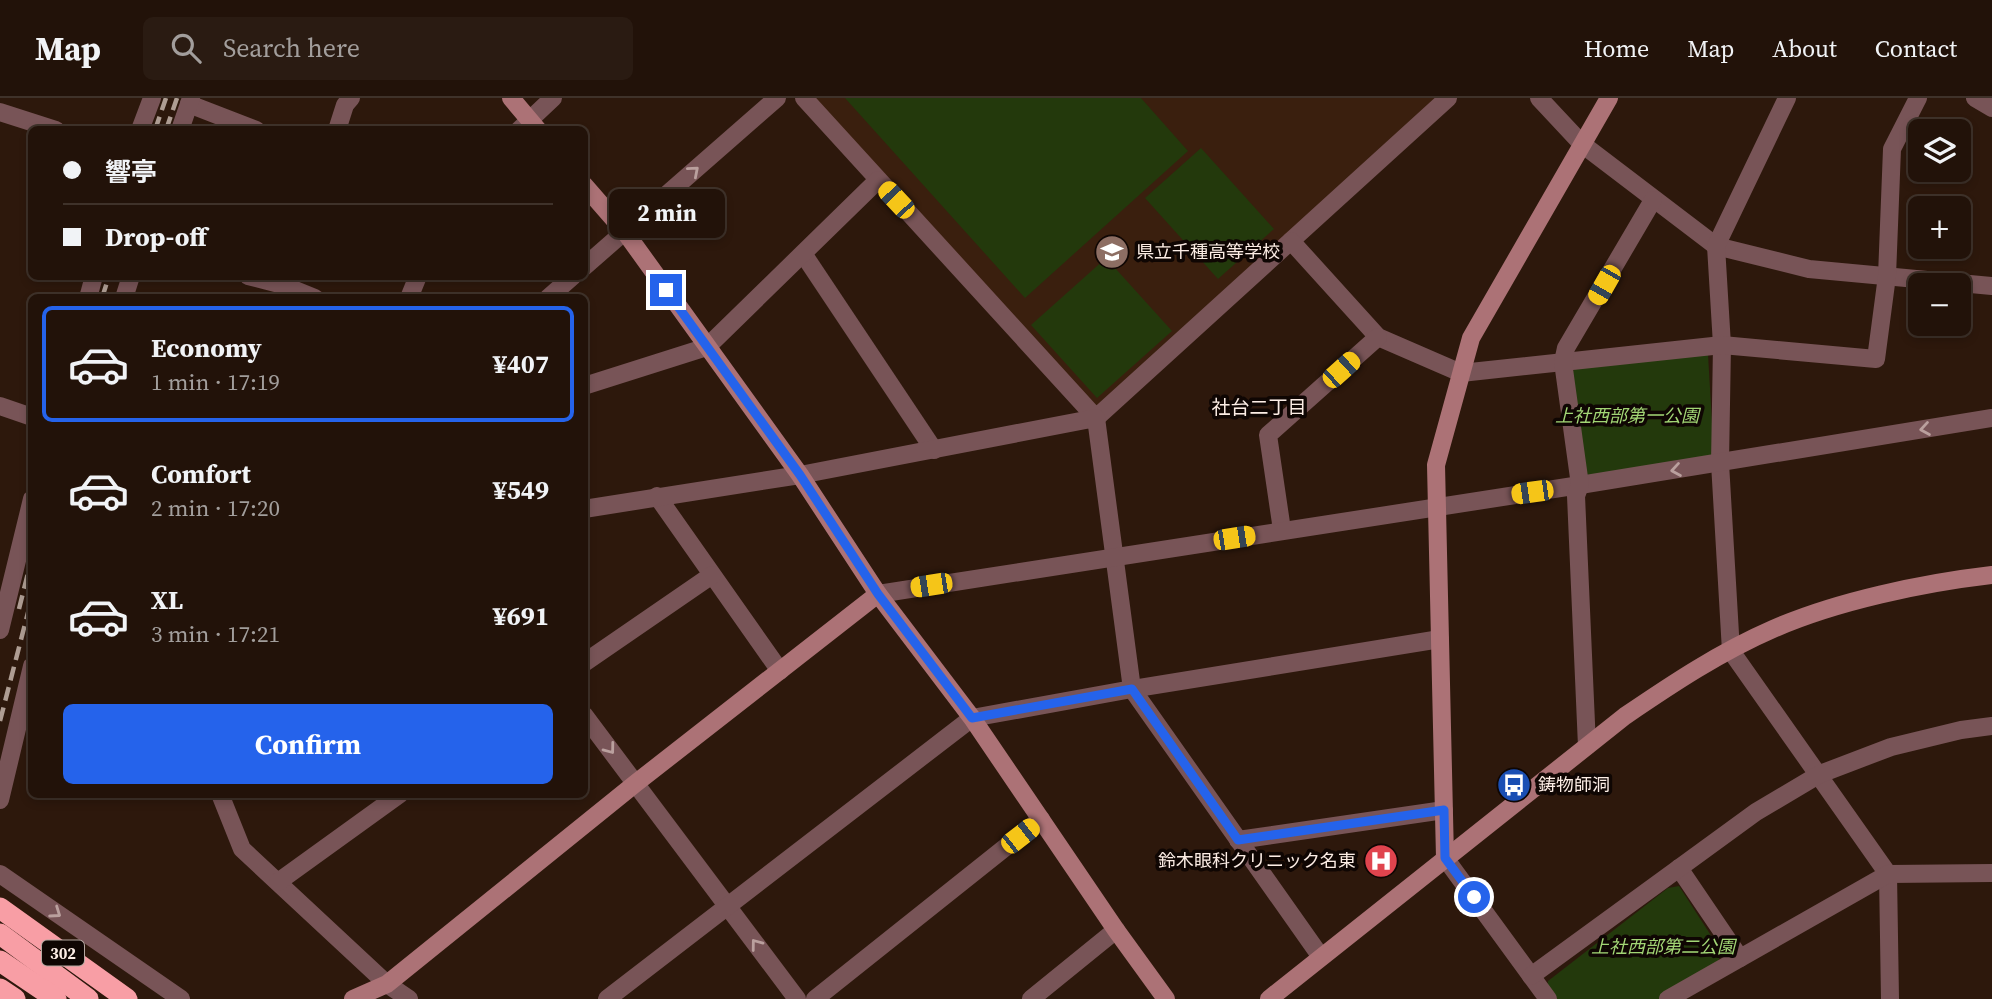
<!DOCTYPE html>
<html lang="en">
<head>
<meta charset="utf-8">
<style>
  :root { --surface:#221209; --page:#2a1b12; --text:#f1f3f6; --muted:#a29e9c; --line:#3f322a; --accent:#2563eb }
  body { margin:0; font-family:"Source Serif 4","Noto Sans JP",serif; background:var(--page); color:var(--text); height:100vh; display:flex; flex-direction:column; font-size:26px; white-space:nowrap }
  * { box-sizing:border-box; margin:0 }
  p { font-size:23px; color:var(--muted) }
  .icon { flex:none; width:38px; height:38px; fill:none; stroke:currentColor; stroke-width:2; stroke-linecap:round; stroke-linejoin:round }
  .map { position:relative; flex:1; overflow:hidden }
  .side { position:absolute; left:28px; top:196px; width:560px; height:504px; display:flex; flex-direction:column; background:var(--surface); border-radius:10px; box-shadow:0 4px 10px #0003,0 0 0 2px var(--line) }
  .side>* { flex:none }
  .top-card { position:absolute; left:28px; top:28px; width:560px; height:154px; border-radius:10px; box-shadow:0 4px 10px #0003,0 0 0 2px var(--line); display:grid; align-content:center; height:154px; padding:0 35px; background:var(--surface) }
  .tools { position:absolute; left:1908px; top:21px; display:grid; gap:14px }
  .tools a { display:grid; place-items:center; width:63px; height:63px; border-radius:10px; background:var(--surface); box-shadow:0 4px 10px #0003,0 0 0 2px var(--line); font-size:35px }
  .end { position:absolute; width:32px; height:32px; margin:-16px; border:9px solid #2563eb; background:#fff; box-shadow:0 0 0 4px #fff }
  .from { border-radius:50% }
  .bubble { position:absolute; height:49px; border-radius:10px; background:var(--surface); box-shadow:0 4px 10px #0003,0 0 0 2px var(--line); font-size:23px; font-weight:700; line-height:49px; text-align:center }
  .car { position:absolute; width:21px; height:42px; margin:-21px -10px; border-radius:9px; box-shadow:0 0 5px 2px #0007; background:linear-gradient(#f5c518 24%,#345 0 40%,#f5c518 0 76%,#345 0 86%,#f5c518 0) }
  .top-card b { display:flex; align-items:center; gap:24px; height:66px; font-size:26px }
  .top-card b+b { border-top:2px solid var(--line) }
  .top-card i { width:18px; height:18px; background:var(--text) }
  ul { padding:12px 0 0; list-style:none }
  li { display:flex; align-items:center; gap:21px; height:116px; margin:0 14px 10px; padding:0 21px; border:4px solid transparent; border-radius:10px }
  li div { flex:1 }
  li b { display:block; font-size:26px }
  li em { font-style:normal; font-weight:700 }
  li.active { border-color:var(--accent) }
  li>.icon { width:63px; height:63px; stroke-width:1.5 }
  .button { display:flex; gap:14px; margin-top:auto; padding:14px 35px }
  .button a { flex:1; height:80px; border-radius:10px; background:var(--accent); color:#fff; font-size:28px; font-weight:700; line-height:80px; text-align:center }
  header { display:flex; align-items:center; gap:42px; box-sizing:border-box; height:98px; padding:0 35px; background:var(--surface); border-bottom:2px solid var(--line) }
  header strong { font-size:33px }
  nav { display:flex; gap:38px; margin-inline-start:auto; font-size:24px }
  .search { width:490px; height:63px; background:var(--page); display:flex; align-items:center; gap:18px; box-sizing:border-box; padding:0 24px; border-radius:10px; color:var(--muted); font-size:26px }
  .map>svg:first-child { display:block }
  .built { fill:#3a1f0e }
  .green { fill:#23390c }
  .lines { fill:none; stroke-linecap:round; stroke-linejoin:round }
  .street { stroke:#785457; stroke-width:18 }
  .secondary { stroke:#ac7276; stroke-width:18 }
  .highway { stroke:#f89ea5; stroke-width:21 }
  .rail { stroke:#ae9d93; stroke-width:4.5; stroke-dasharray:14 7; stroke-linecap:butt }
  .oneway { stroke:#baa09e }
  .route { stroke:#2563eb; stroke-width:9 }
  .labels { text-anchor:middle; stroke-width:7; stroke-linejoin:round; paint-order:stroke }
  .shield { fill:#0f0603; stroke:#b5a8a1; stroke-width:2 }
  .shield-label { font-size:16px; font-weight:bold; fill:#fcede5 }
  .poi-label { font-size:18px; fill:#fcede5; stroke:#0f0603; text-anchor:start }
  .park-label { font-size:18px; font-style:italic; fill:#a2d675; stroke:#0f0603 }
  .neighbourhood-label { font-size:19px; fill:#fcede5; stroke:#0f0603 }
</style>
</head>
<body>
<header>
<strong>Map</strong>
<div class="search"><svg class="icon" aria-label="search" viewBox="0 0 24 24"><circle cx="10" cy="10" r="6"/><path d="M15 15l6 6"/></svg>Search here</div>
<nav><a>Home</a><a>Map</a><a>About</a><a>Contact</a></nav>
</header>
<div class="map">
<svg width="1992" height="901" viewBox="0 0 1992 901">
  <rect width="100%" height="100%" fill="#2d180c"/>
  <path class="built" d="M814,0H1436L1104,308H1093Z"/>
  <g class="green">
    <path d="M845,0H1141L1188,53L1025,200Z"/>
    <path d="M1201,50L1274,131L1218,181L1145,100Z"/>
    <path d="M1106,160L1172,233L1097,300L1031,227Z"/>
    <path d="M1708,256L1714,359L1581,378L1569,277L1575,271Z"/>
    <path d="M1679,788L1721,853L1718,865L1659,901H1554L1547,892L1548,883L1668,790Z"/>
  </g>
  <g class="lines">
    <g class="street">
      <path d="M804,0L1096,320L1448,0"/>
      <path d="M1539,0L1582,46L1716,148L1809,171L1992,188"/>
      <path d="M1787,0L1716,148L1722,247L1720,365L1731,553L1888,776L1890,901"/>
      <path d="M1975,0L1992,10"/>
      <path d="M189,6L256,32"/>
      <path d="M0,14L56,32"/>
      <path d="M140,32L152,0"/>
      <path d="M180,32L191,0"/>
      <path d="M337,32L345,7L351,0"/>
      <path d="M519,32L553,0"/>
      <path d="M1291,143L1378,239L1461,275L1722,247L1876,261L1887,178L1892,51L1918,0"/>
      <path d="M804,157L934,352"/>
      <path d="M584,169L777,0"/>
      <path d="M248,178L283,187L315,200"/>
      <path d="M88,200L94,178"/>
      <path d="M124,200L131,178"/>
      <path d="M409,200L418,178"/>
      <path d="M548,200L573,178"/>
      <path d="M584,288L707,249L878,82"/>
      <path d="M0,308L32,319"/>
      <path d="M657,398L780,573"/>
      <path d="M584,411L800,377L1096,320L1132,591L1321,859"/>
      <path d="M1282,432L1268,337L1378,239"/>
      <path d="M878,496L1580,387L1992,320"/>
      <path d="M0,532L32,401"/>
      <path d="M584,565L712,477"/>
      <path d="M584,617L797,901"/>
      <path d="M1587,648L1576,398L1580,387L1563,264L1566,250L1653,102"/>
      <path d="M220,696L242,751L387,886L409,901"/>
      <path d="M0,702L32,568"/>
      <path d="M1238,742L1444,712"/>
      <path d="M1445,760L1548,901"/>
      <path d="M1679,770L1740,860"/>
      <path d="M0,776L181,901"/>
      <path d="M278,784L400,696"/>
      <path d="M1531,878L1756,714L1820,676L1891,649L1961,632L1992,628"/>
      <path d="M607,901L972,620L1132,591L1440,541"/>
      <path d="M815,901L1041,721"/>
      <path d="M1031,901L1116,832"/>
      <path d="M1668,901L1888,776L1992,775"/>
    </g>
    <g class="secondary">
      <path d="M511,0L538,32"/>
      <path d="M584,87L625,134L800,377L878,496L972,620L1116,832L1166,901"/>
      <path d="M1445,760L1436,367L1471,240L1609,0"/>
      <path d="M353,901L387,886L636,685L878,496"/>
      <path d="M1269,901L1625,618C1672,586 1720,554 1773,531C1837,503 1923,485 1992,477"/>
    </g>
    <g class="highway">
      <path d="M0,810L127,901"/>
      <path d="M0,836L88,901"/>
      <path d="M0,863L56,901"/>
      <path d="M0,891L15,901"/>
    </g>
    <g class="rail">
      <path d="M155,32L166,0"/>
      <path d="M166,32L177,0"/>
      <path d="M102,200L109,178"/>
      <path d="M19,511L32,459"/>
      <path d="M0,623L32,499"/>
    </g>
  </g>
  <defs><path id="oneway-chevron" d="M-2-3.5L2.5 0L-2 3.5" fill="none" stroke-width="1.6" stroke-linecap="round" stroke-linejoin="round" transform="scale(1.75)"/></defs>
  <g class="oneway">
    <use href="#oneway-chevron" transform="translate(694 73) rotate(-41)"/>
    <use href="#oneway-chevron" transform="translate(1925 331) rotate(171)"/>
    <use href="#oneway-chevron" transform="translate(1676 372) rotate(171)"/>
    <use href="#oneway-chevron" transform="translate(610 651) rotate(53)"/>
    <use href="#oneway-chevron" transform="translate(56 815) rotate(35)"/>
    <use href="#oneway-chevron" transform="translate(756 846) rotate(-127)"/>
  </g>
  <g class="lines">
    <path class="route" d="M666,192L800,377L878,496L972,620L1132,591L1238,742L1444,712L1445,760L1474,799"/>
  </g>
  <defs>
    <g id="school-disc" transform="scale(1.75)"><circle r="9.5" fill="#8d6e63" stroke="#0f0603"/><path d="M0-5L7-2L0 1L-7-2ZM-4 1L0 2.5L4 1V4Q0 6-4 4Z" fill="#fff"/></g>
    <g id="bus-disc" transform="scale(1.75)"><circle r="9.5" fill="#1a4fb4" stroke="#0f0603"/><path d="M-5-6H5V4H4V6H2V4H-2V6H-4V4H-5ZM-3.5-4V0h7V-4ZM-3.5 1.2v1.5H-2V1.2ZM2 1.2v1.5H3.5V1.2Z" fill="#fff"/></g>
    <g id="hospital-disc" transform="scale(1.75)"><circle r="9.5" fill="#e0444e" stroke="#0f0603"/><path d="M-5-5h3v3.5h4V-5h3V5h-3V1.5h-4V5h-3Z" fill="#fff"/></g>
  </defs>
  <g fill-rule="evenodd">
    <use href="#school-disc" x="1112" y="154"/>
    <use href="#bus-disc" x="1514" y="687"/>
    <use href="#hospital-disc" x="1381" y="763"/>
  </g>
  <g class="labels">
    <rect class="shield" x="42" y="842.5" width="42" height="25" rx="5"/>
    <g class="shield-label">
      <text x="63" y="861">302</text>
    </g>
    <g class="poi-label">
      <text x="1136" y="160">県立千種高等学校</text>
      <text x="1538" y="693">鋳物師洞</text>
      <text x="1356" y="769" text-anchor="end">鈴木眼科クリニック名東</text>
    </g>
    <g class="park-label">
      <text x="1627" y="324">上社西部第一公園</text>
      <text x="1663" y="855">上社西部第二公園</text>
    </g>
    <g class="neighbourhood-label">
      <text x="1259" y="316">社台二丁目</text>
    </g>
  </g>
</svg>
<div class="tools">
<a><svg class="icon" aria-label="layers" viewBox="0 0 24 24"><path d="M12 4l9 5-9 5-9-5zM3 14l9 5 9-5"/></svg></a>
<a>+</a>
<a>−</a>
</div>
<i class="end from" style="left:1474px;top:799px"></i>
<i class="end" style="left:666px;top:192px"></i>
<div class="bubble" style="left:609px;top:91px;width:116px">2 min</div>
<i class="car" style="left:896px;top:102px;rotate:317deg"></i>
<i class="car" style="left:1604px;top:187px;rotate:210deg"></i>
<i class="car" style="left:1341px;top:272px;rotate:48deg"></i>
<i class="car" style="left:1532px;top:394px;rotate:262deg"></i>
<i class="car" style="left:1234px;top:440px;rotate:81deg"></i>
<i class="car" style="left:931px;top:487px;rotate:261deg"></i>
<i class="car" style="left:1020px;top:738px;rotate:52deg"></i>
<div class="top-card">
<b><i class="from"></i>響亭</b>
<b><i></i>Drop-off</b>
</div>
<section class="side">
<ul>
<li class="active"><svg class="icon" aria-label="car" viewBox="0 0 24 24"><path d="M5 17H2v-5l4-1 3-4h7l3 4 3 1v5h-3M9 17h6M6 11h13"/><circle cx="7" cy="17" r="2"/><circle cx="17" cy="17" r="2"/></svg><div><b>Economy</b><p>1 min · 17:19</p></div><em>¥407</em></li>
<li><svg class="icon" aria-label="car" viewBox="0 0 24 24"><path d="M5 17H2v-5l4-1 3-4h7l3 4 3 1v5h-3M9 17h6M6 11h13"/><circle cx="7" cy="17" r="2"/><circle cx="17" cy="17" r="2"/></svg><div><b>Comfort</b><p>2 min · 17:20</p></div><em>¥549</em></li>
<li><svg class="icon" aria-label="car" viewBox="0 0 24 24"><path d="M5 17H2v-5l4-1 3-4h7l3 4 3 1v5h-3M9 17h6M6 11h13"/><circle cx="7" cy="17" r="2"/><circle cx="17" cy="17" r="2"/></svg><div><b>XL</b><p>3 min · 17:21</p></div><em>¥691</em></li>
</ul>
<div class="button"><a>Confirm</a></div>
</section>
</div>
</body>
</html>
